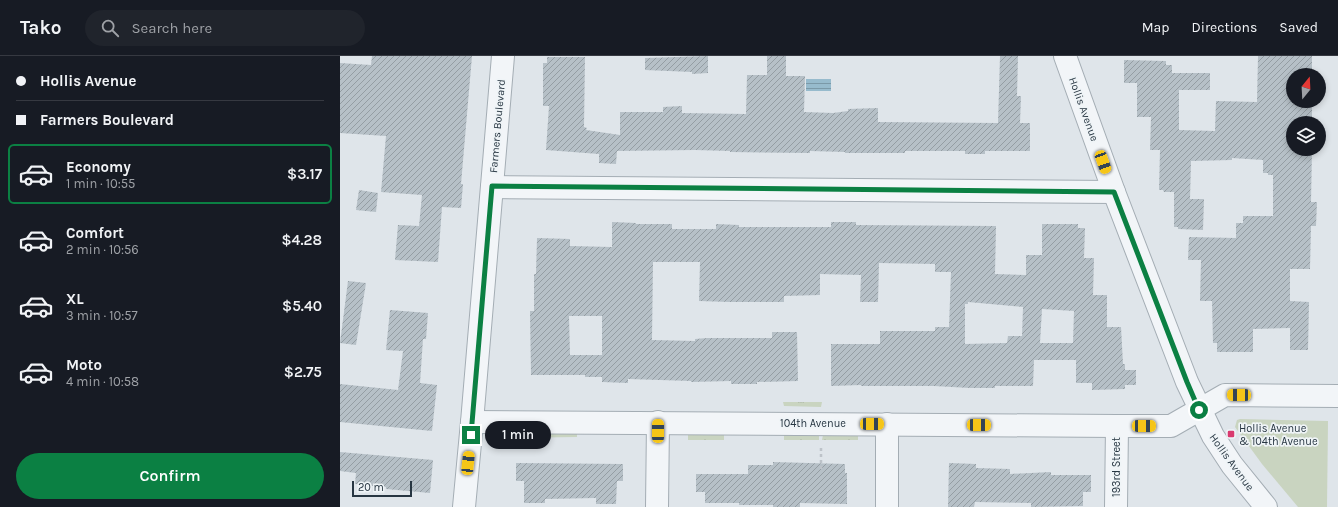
<!DOCTYPE html>
<html lang="en">
<head>
<meta charset="utf-8">
<style>
  :root { --surface:#171b24; --page:#20242c; --text:#f1f3f6; --muted:#9ea1a6; --line:#363941; --accent:#0b8043 }
  body { margin:0; font-family:Karla,sans-serif; background:var(--page); color:var(--text); height:100vh; display:flex; flex-direction:column; font-size:15px; white-space:nowrap }
  * { box-sizing:border-box; margin:0 }
  p { font-size:13px; color:var(--muted) }
  .icon { flex:none; width:22px; height:22px; fill:none; stroke:currentColor; stroke-width:2; stroke-linecap:round; stroke-linejoin:round }
  .map { position:relative; flex:1; overflow:hidden }
  .sheet { display:flex; flex-direction:column; background:var(--surface); width:340px }
  .sheet>* { flex:none }
  .guide { display:grid; align-content:center; height:88px; padding:0 16px; background:var(--surface) }
  .needle { width:26px; rotate:18deg }
  .fabs { position:absolute; left:946px; top:12px; display:grid; gap:8px }
  .fabs a { display:grid; place-items:center; width:40px; height:40px; border-radius:50%; background:var(--surface); box-shadow:0 2px 6px #0003; font-size:20px }
  .scale { position:absolute; left:12px; bottom:10px; width:60px; box-sizing:border-box; padding-left:4px; border:2px solid #273642; border-top:0; font-size:11px; line-height:14px; white-space:nowrap; color:#273642; -webkit-text-stroke:3px #eff4f7; paint-order:stroke }
  .end { position:absolute; width:18px; height:18px; margin:-9px; border:5px solid #0b8043; background:#fff; box-shadow:0 0 0 2px #fff }
  .from { border-radius:50% }
  .bubble { position:absolute; height:28px; border-radius:14px; background:var(--surface); box-shadow:0 2px 6px #0003; font-size:13px; font-weight:600; line-height:28px; text-align:center }
  .car { position:absolute; width:12px; height:24px; margin:-12px -6px; border-radius:5px; box-shadow:0 0 3px 1px #0007; background:linear-gradient(#f5c518 24%,#345 0 40%,#f5c518 0 76%,#345 0 86%,#f5c518 0) }
  .guide b { display:flex; align-items:center; gap:14px; height:38px; font-size:15px }
  .guide b+b { border-top:1px solid var(--line) }
  .guide i { width:10px; height:10px; background:var(--text) }
  ul { padding:0; list-style:none }
  li { display:flex; align-items:center; gap:12px; height:60px; margin:0 8px 6px; padding:0 8px; border:2px solid transparent; border-radius:6px }
  li div { flex:1 }
  li b { display:block; font-size:15px }
  li em { font-style:normal; font-weight:600 }
  li.active { border-color:var(--accent) }
  li>.icon { width:36px; height:36px; stroke-width:1.5 }
  .primary-button { display:flex; gap:8px; margin-top:auto; padding:8px 16px }
  .primary-button a { flex:1; height:46px; border-radius:24px; background:var(--accent); color:#fff; font-size:16px; font-weight:600; line-height:46px; text-align:center }
  header { display:flex; align-items:center; gap:24px; box-sizing:border-box; height:56px; padding:0 20px; background:var(--surface); border-bottom:1px solid var(--line) }
  header strong { font-size:19px }
  nav { display:flex; gap:22px; margin-inline-start:auto; font-size:14px }
  .search { width:280px; height:36px; background:var(--page); display:flex; align-items:center; gap:10px; box-sizing:border-box; padding:0 14px; border-radius:22px; color:var(--muted); font-size:15px }
  main { display:flex; flex:1; min-height:0 }
  .map>svg:first-child { display:block }
  .grass { fill:url(#grass-tufts) }
  .green { fill:#c9d4c0 }
  .water { fill:url(#water-rules) }
  .building { fill:url(#building-hatch); fill-rule:evenodd }
  .lines { fill:none; stroke-linecap:round; stroke-linejoin:round }
  .minor-casing { stroke:#a4adb4; stroke-width:24 }
  .path { stroke:#bdc3c9; stroke-width:2.5; stroke-dasharray:3 3; stroke-linecap:butt }
  .minor { stroke:#f2f5f8; stroke-width:22 }
  .route { stroke:#0b8043; stroke-width:5 }
  .poi-dot { fill:#d93a6f; stroke:#eff4f7; stroke-width:1.5 }
  .labels { text-anchor:middle; stroke-width:3.5; stroke-linejoin:round; paint-order:stroke }
  .street-label { font-size:11px; fill:#273642; stroke:#eff4f7 }
  .poi-label { font-size:11px; fill:#273642; stroke:#eff4f7; text-anchor:start }
</style>
</head>
<body>
<header>
<strong>Tako</strong>
<div class="search"><svg class="icon" aria-label="search" viewBox="0 0 24 24"><circle cx="10" cy="10" r="6"/><path d="M15 15l6 6"/></svg>Search here</div>
<nav><a>Map</a><a>Directions</a><a>Saved</a></nav>
</header>
<main>
<section class="sheet">
<div class="guide">
<b><i class="from"></i>Hollis Avenue</b>
<b><i></i>Farmers Boulevard</b>
</div>
<ul>
<li class="active"><svg class="icon" aria-label="car" viewBox="0 0 24 24"><path d="M5 17H2v-5l4-1 3-4h7l3 4 3 1v5h-3M9 17h6M6 11h13"/><circle cx="7" cy="17" r="2"/><circle cx="17" cy="17" r="2"/></svg><div><b>Economy</b><p>1 min · 10:55</p></div><em>$3.17</em></li>
<li><svg class="icon" aria-label="car" viewBox="0 0 24 24"><path d="M5 17H2v-5l4-1 3-4h7l3 4 3 1v5h-3M9 17h6M6 11h13"/><circle cx="7" cy="17" r="2"/><circle cx="17" cy="17" r="2"/></svg><div><b>Comfort</b><p>2 min · 10:56</p></div><em>$4.28</em></li>
<li><svg class="icon" aria-label="car" viewBox="0 0 24 24"><path d="M5 17H2v-5l4-1 3-4h7l3 4 3 1v5h-3M9 17h6M6 11h13"/><circle cx="7" cy="17" r="2"/><circle cx="17" cy="17" r="2"/></svg><div><b>XL</b><p>3 min · 10:57</p></div><em>$5.40</em></li>
<li><svg class="icon" aria-label="car" viewBox="0 0 24 24"><path d="M5 17H2v-5l4-1 3-4h7l3 4 3 1v5h-3M9 17h6M6 11h13"/><circle cx="7" cy="17" r="2"/><circle cx="17" cy="17" r="2"/></svg><div><b>Moto</b><p>4 min · 10:58</p></div><em>$2.75</em></li>
</ul>
<div class="primary-button"><a>Confirm</a></div>
</section>
<div class="map">
<svg width="998" height="451" viewBox="0 0 998 451">
  <defs>
    <pattern id="grass-tufts" width="24" height="20" patternUnits="userSpaceOnUse"><rect width="24" height="20" fill="#c9d4c0"/><path d="M3 7l-1-3M5 7V3M7 7l1-3M15 17l-1-3M17 17v-4M19 17l1-3" fill="none" stroke="#adb7a6"/></pattern>
    <pattern id="water-rules" width="6" height="5" patternUnits="userSpaceOnUse"><rect width="6" height="5" fill="#97bbcd"/><path d="M0 2.5h6" fill="none" stroke="#7b99a8"/></pattern>
    <pattern id="building-hatch" width="6" height="6" patternUnits="userSpaceOnUse"><rect width="6" height="6" fill="#b6c0c7"/><path d="M-1 1l2-2M0 6l6-6M5 7l2-2" fill="none" stroke="#949da3"/></pattern>
  </defs>
  <rect width="100%" height="100%" fill="#dfe5ea"/>
  <g class="grass">
    <path d="M443,346H482L481,351L444,350Z"/>
    <path d="M237,377V381L165,382V378Z"/>
    <rect x="348" y="379" width="36" height="5"/>
    <rect x="444" y="379" width="35" height="5"/>
    <path d="M483,379H518V384H482Z"/>
  </g>
  <path class="green" d="M900,363L988,365L987,451H958L922,408L895,371L897,364Z"/>
  <rect class="water" x="466" y="23" width="25" height="12"/>
  <g class="building">
    <path d="M32,0H132L121,128H123L121,152L102,151L98,206L55,204L58,169L79,170L82,139L41,136L46,80L0,77V7L31,9Z"/>
    <path d="M368,0V17L352,18V16L305,14V2Z"/>
    <path d="M427,0H446V20H465L464,56L493,57L508,55V53L538,52V66L658,67L660,0H678L677,40H681L680,67H690V95H645V98H625V95H565V97H505V96L470,95V97L390,96V95L355,94L277,95L276,108L259,107V98L206,94L209,50H203V7H207V1H245L244,71L247,72L246,74L280,79V56H323V51L342,50V57L406,58L407,19H427Z"/>
    <path d="M918,0H972V19H953V45H972V67H953V93H972L971,146H977L976,170H971L970,213H950V245L969,246L968,294H950V272L913,273V296H877V287H873L872,245H860L861,204H848L849,181L896,182V167H903V160H933V119H928V117H923V104L892,102V104L851,105L850,143H864L863,174L838,173V171H834V136H824L823,134H819L820,94H810L811,61H797V27H784V4L826,5V9H832V17H870V34H839V74L875,75L876,45L917,46Z"/>
    <path d="M19,134L38,137L36,156L16,154Z"/>
    <path d="M272,166L296,167V168H332V173H376V168L399,169V171H491V166H516V169L656,170L655,218L686,219V199H702V168H738V172H745L744,202H754L753,239H767V271H781L783,308H785V314H796V329H785V333L752,334V327H736V304H694L693,330H655V332H630L594,330H521V329L491,330V288H540V275H595V271H609L611,216H595V208L539,207L538,246H520L521,219L480,218V239L444,240V246H389L359,245L360,206H313L312,284L355,285V283L367,282H432V276H457L458,325L417,326V328H391V325L351,326V325L288,323V327L262,326V321H245V319H191L190,255H194V218H196L197,182L230,183V190L272,191ZM628,246L683,251L682,280H668L667,287L625,288V248H628ZM702,253L734,255L733,287H700ZM229,260H262V299H230Z"/>
    <path d="M8,225L26,227L16,289L0,287Z"/>
    <path d="M50,254L88,257L86,283H83L80,327L97,329L92,375L0,366V328L58,334L63,295L46,294Z"/>
    <path d="M0,396L93,404L90,437L46,433V431L15,428L16,417L0,415Z"/>
    <path d="M433,406L505,408V417H507V448L460,447V451H433V449H399V447H365V436H356V418H408V409H433Z"/>
    <path d="M176,407L283,408V425H277L276,448H256V442L205,443V447H184V425H176Z"/>
    <path d="M609,407L636,408V412L670,413V418L711,416V419H751V436H743V450L691,451V447L635,446L634,451H608Z"/>
  </g>
  <g class="lines">
    <g class="minor-casing">
      <g id="minor">
        <path d="M725,0L774,136L847,326L873,380L892,409L926,451"/>
        <path d="M152,131L774,136"/>
        <path d="M132,366L777,370H831L885,339L998,340"/>
        <path d="M124,451L132,366L163,0"/>
        <path d="M317,451L318,366"/>
        <path d="M547,451V368"/>
        <path d="M776,451L777,370"/>
      </g>
    </g>
    <path class="path" d="M481,413V390"/>
    <use href="#minor" class="minor"/>
  </g>
  <g class="lines">
    <path class="route" d="M131,379L152,130L774,136L847,326L859,354"/>
  </g>
  <rect class="poi-dot" x="887" y="374" width="8" height="8" rx="2"/>
  <g class="labels">
    <g class="street-label">
      <text transform="translate(744 53) rotate(70)" y="4">Hollis Avenue</text>
      <text transform="translate(157 70) rotate(-85)" y="4">Farmers Boulevard</text>
      <text x="473" y="371">104th Avenue</text>
      <text transform="translate(892 406) rotate(54)" y="4">Hollis Avenue</text>
      <text transform="translate(776 411) rotate(-90)" y="4">193rd Street</text>
    </g>
    <g class="poi-label">
      <text x="899" y="376">Hollis Avenue<tspan x="899" dy="13">&amp; 104th Avenue</tspan></text>
    </g>
  </g>
</svg>
<div class="fabs">
<a><svg class="needle" viewBox="-14 -14 28 28"><path d="M0-13l5 13h-10z" fill="#e53935"/><path d="M0 13l5-13h-10z" fill="#9ea1a6"/></svg></a>
<a><svg class="icon" aria-label="layers" viewBox="0 0 24 24"><path d="M12 4l9 5-9 5-9-5zM3 14l9 5 9-5"/></svg></a>
</div>
<div class="scale">20 m</div>
<i class="end from" style="left:859px;top:354px"></i>
<i class="end" style="left:131px;top:379px"></i>
<div class="bubble" style="left:145px;top:365px;width:66px">1 min</div>
<i class="car" style="left:763px;top:106px;rotate:160deg"></i>
<i class="car" style="left:899px;top:339px;rotate:271deg"></i>
<i class="car" style="left:532px;top:368px;rotate:90deg"></i>
<i class="car" style="left:639px;top:369px;rotate:91deg"></i>
<i class="car" style="left:804px;top:370px;rotate:90deg"></i>
<i class="car" style="left:318px;top:375px;rotate:0deg"></i>
<i class="car" style="left:128px;top:407px;rotate:6deg"></i>
</div>
</main>
</body>
</html>
